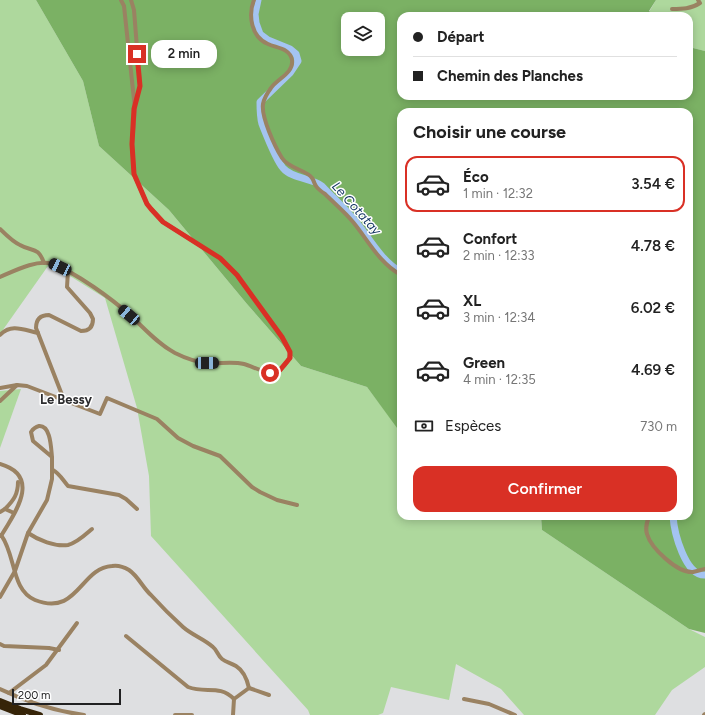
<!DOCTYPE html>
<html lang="fr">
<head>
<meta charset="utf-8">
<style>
  :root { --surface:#fff; --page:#f6f6f6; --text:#222; --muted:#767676; --line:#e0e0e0; --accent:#d93025 }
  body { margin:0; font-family:Figtree,sans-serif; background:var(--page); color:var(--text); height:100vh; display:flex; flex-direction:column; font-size:15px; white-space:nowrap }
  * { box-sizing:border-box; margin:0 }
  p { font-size:13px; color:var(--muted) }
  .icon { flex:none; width:22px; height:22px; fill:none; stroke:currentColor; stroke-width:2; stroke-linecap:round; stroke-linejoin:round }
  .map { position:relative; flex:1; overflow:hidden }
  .side { position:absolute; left:397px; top:108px; width:296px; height:412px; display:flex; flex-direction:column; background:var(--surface); border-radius:12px; box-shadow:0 2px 10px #0003 }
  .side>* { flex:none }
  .hud { position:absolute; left:397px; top:12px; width:296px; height:88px; border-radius:12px; box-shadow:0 2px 10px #0003; display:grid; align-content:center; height:88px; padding:0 16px; background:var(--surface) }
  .tools { position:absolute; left:341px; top:12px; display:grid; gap:8px }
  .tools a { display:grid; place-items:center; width:44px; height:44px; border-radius:8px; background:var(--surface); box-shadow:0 2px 10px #0003; font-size:20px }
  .scale { position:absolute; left:12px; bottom:10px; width:109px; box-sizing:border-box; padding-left:4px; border:2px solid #212122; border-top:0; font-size:11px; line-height:14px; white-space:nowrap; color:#212122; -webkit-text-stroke:3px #fff; paint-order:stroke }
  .end { position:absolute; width:18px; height:18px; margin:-9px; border:5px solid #d93025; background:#fff; box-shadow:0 0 0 2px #fff }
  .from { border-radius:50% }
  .bubble { position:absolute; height:28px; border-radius:12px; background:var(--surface); box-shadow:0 2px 10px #0003; font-size:13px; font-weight:600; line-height:28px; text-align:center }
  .car { position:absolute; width:12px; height:24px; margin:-12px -6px; border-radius:5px; box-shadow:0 0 3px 1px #0007; background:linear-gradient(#222 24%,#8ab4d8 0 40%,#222 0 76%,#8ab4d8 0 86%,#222 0) }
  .hud b { display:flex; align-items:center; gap:14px; height:38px; font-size:15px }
  .hud b+b { border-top:1px solid var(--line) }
  .hud i { width:10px; height:10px; background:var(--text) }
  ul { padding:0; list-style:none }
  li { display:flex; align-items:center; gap:12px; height:56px; margin:0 8px 6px; padding:0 8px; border:2px solid transparent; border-radius:12px }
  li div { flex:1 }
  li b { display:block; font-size:15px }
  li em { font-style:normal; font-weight:600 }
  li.current { border-color:var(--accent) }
  li>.icon { width:36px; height:36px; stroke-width:1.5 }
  h2 { padding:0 16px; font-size:18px; line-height:48px }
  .pay { display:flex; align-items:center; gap:10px; height:44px; padding:0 16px; font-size:15px }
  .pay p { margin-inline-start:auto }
  .cta { display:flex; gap:8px; margin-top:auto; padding:8px 16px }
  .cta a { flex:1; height:46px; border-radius:12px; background:var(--accent); color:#fff; font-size:16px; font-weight:600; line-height:46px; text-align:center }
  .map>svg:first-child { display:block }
  .green { fill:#aed89d }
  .forest { fill:#7bb164; fill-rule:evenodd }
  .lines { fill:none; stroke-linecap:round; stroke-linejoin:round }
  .river { stroke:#a4c4f1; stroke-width:7 }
  .minor { stroke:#9a8262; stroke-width:4 }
  .highway { stroke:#362408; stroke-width:6 }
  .route { stroke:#d93025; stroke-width:5 }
  .labels { text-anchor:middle; stroke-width:3; stroke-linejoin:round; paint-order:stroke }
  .water-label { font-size:13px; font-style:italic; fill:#0e315f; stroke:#fff }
  .neighbourhood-label { font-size:13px; font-weight:bold; fill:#2c2c2e; stroke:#fff }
</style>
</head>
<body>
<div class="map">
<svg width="705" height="715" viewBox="0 0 705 715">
  <rect width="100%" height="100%" fill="#dedfe1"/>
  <g class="green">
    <path d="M0,0H36L83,81L99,146L169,210L247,304L301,366L367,387L401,432V516H541L542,530L689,629L705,637V667L672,690L655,715H524L501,689L456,664L449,700L391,687L383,713L378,715H310L308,710L151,536L149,476L137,408L105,298L70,276L48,266L0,334Z"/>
    <path d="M656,0H705V51L689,47V16H654L649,12Z"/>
    <path d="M21,389L0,448V391Z"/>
  </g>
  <path class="forest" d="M36,0H656L649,11L654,16H401V96H689V47L705,51V633L689,629L542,530L541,516H689V112H401L400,432L367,387L301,366L247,304L169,210L99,146L83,81ZM348,19H378V49H348Z"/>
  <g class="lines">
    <g class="river">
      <path d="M258,0L255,14L256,23L260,34L268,40L290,49L296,54L298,61L290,73L260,102C260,110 260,117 262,124C266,134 276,160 283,168C292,179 313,178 322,186C333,198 346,209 356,222C370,239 381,261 401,272"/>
      <path d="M673,516C674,532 685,576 705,575"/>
    </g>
    <g class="minor">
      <path d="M131,0L134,10L140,86L135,105"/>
      <path d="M254,0C248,15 251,37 268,44C276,48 290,48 292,60C294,73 277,79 271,88C268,92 264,99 263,104C261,117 275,147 282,158C289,169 307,170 312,178C314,180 314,184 316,186C318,189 322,192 325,194C334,203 345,212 353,222C368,240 379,263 401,275"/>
      <path d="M672,9C682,9 691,9 700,3L698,0"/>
      <path d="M0,229C6,235 13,242 20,245C32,252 38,246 44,263"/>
      <path d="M0,277C14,271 37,259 52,264C77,273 112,299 131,316C145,329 158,344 175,353C185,358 197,362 207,363C219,364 232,361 244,364C255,367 271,378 281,369C294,357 291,351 282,337L237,275L220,258L163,222L147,204L134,174L132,144L135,109L124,6L121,0"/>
      <path d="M0,335C11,323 24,330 38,333"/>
      <path d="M0,388L17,385L27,386L100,414L107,398L157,419L178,438L193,446L220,456L252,487L260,492L277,500L297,505"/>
      <path d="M64,400L36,328C36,319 41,315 49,315L81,331C89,331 93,327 93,319L90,313L67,287L68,271"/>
      <path d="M0,401L17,385"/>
      <path d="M0,464C42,476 15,513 1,536"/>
      <path d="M53,470C59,473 63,480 68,486L119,495L126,499L137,509"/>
      <path d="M5,509C14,500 18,494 18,482"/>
      <path d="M0,512L5,509L14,513"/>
      <path d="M649,516C647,522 645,528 647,534C651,548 677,573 693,572C697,571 701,570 705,569"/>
      <path d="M28,533C38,540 55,547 68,545C77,543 85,535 92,529"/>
      <path d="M1,535C16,555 11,590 35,600C78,617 80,568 112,566C118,565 124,567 129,570C138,576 143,588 151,595C161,606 172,617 183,627C192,635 204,639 213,647C217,650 218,656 222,659C226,662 231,663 236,666C244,671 247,679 249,688"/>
      <path d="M0,597L15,571L28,533L47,500L52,479V457C51,449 51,425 39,426C35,427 33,429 31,432L33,441L52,457"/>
      <path d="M126,636L188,687C206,694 219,684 234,699L233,715"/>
      <path d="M0,644L4,646L49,648L59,650"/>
      <path d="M0,689C27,702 54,711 84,715"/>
      <path d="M9,693L46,665L77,623"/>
      <path d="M234,699L249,688L269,695"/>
      <path d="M464,699L489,704L515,715"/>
      <path d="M175,715H192"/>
      <path d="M704,715L705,714"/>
    </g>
    <g class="highway">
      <path d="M0,701L20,709L40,715"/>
      <path d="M0,706L23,715"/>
    </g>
  </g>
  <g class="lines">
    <path class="route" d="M137,54L140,86L134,109L132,144L134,174L147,204L151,209L163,222L220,258L237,275L282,337L290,352V358L280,370L270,373"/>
  </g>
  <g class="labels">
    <g class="water-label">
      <text transform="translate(357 208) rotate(48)" y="5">Le Cotatay</text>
    </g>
    <g class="neighbourhood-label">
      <text x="66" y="404">Le Bessy</text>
    </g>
  </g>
</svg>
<div class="tools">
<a><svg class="icon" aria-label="layers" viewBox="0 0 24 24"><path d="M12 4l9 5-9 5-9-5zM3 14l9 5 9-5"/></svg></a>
</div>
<div class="scale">200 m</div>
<i class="end from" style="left:270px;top:373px"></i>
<i class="end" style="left:137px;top:54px"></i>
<div class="bubble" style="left:151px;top:40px;width:66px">2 min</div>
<i class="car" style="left:60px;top:267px;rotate:295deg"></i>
<i class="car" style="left:129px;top:315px;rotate:310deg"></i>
<i class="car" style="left:207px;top:363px;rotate:90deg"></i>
<div class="hud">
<b><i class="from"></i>Départ</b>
<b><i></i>Chemin des Planches</b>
</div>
<section class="side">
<h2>Choisir une course</h2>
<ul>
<li class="current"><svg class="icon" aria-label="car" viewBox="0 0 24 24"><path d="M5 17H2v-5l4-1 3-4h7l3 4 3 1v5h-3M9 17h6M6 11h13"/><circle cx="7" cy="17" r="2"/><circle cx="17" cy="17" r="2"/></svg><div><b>Éco</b><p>1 min · 12:32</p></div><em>3.54 €</em></li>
<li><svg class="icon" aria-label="car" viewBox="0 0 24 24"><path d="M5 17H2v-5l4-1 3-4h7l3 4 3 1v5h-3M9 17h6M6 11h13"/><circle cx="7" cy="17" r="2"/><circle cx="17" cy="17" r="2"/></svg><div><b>Confort</b><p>2 min · 12:33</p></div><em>4.78 €</em></li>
<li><svg class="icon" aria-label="car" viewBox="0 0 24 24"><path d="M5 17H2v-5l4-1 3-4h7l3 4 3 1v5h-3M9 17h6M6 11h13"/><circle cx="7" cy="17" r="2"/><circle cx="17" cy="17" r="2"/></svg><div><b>XL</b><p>3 min · 12:34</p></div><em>6.02 €</em></li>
<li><svg class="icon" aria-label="car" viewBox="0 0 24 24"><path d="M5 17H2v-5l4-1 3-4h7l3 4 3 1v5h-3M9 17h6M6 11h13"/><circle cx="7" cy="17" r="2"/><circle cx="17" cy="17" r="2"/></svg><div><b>Green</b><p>4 min · 12:35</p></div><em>4.69 €</em></li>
</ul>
<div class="pay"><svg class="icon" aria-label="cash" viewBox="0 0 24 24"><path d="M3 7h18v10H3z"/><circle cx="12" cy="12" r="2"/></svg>Espèces<p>730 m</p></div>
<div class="cta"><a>Confirmer</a></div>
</section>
</div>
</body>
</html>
